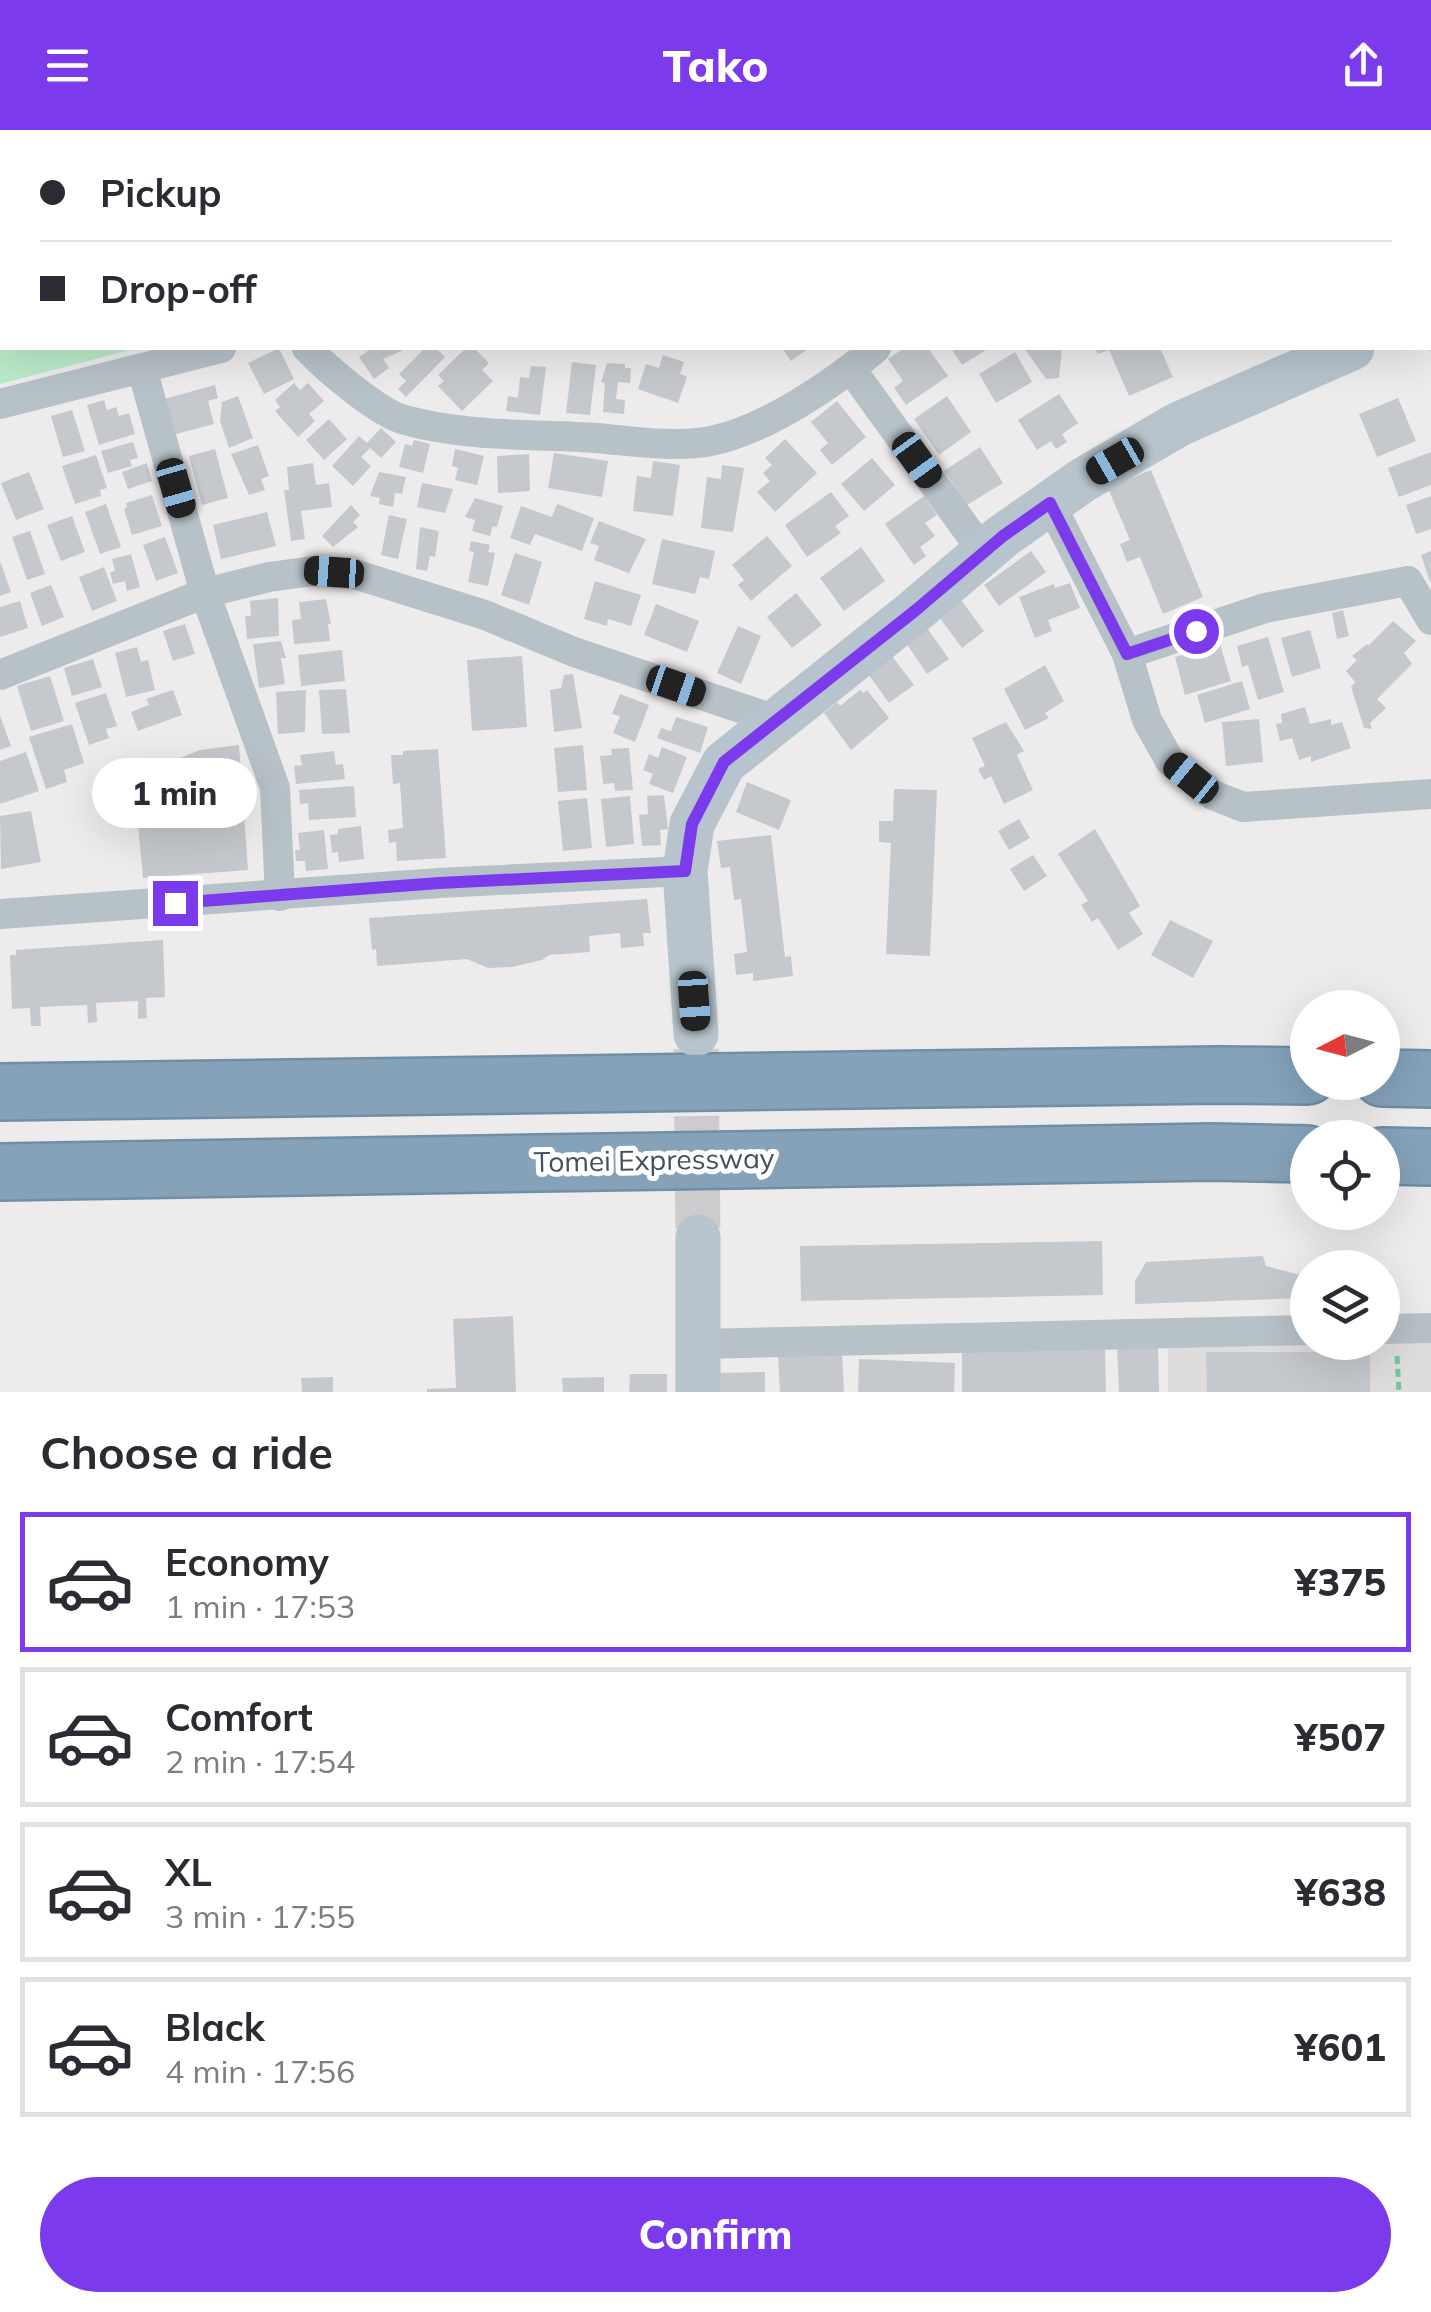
<!DOCTYPE html>
<html lang="en">
<head>
<meta charset="utf-8">
<style>
  :root { --surface:#fff; --page:#f2f2f3; --text:#2b2b33; --muted:#7c7c81; --line:#e1e1e2; --accent:#7c3aed }
  body { margin:0; font-family:Mulish,sans-serif; background:var(--page); color:var(--text); height:100vh; display:flex; flex-direction:column; font-size:38px; white-space:nowrap }
  * { box-sizing:border-box; margin:0 }
  p { font-size:32px; color:var(--muted) }
  .icon { flex:none; width:55px; height:55px; fill:none; stroke:currentColor; stroke-width:2; stroke-linecap:round; stroke-linejoin:round }
  .map { position:relative; height:1262px; overflow:hidden }
  .drawer { display:flex; flex-direction:column; background:var(--surface); flex:1 }
  .drawer>* { flex:none }
  .guide { position:absolute; left:0px; top:0px; width:1432px; height:220px; box-shadow:0 10px 40px #0002; display:grid; align-content:center; height:220px; padding:0 40px; background:var(--surface) }
  .needle { width:65px; rotate:264deg }
  .tools { position:absolute; left:1290px; top:860px; display:grid; gap:20px }
  .tools a { display:grid; place-items:center; width:110px; height:110px; border-radius:50%; background:var(--surface); box-shadow:0 10px 40px #0002; font-size:50px }
  .end { position:absolute; width:45px; height:45px; margin:-22px; border:12px solid #7c3aed; background:#fff; box-shadow:0 0 0 5px #fff }
  .from { border-radius:50% }
  .bubble { position:absolute; height:70px; border-radius:35px; background:var(--surface); box-shadow:0 10px 40px #0002; font-size:32px; font-weight:800; line-height:70px; text-align:center }
  .car { position:absolute; width:30px; height:60px; margin:-30px -15px; border-radius:12px; box-shadow:0 0 8px 2px #0007; background:linear-gradient(#222 24%,#8ab4d8 0 40%,#222 0 76%,#8ab4d8 0 86%,#222 0) }
  .guide b { display:flex; align-items:center; gap:35px; height:95px; font-size:38px }
  .guide b+b { border-top:2px solid var(--line) }
  .guide i { width:25px; height:25px; background:var(--text) }
  ul { padding:0; list-style:none }
  li { display:flex; align-items:center; gap:30px; height:140px; margin:0 20px 15px; padding:0 20px; border:5px solid var(--line); border-radius:0px }
  li div { flex:1 }
  li b { display:block; font-size:38px }
  li em { font-style:normal; font-weight:800 }
  li.current { border-color:var(--accent) }
  li>.icon { width:90px; height:90px; stroke-width:1.5 }
  h2 { padding:0 40px; font-size:45px; line-height:120px }
  .button { display:flex; gap:20px; margin-top:auto; padding:20px 40px }
  .button a { flex:1; height:115px; border-radius:60px; background:var(--accent); color:#fff; font-size:40px; font-weight:800; line-height:115px; text-align:center }
  header { display:flex; justify-content:space-between; align-items:center; height:130px; padding:0 40px; background:var(--accent); color:#fff; font-size:45px; font-weight:800 }
  .map>svg:first-child { display:block }
  .education { fill:#dfdcdd }
  .green { fill:#baebc9 }
  .building { fill:#c5c9ce }
  .lines { fill:none; stroke-linecap:round; stroke-linejoin:round }
  .secondary-tunnel { stroke:#ccccce; stroke-width:45; stroke-dasharray:45 22; stroke-linecap:butt }
  .highway-casing { stroke:#708ea5; stroke-width:60 }
  .path { stroke:#74c798; stroke-width:5; stroke-dasharray:8 5; stroke-linecap:butt }
  .street { stroke:#b7c1c8; stroke-width:30 }
  .secondary { stroke:#b7c4cd; stroke-width:45 }
  .highway { stroke:#85a2b9; stroke-width:55 }
  .route { stroke:#7c3aed; stroke-width:12 }
  .labels { text-anchor:middle; stroke-width:10; stroke-linejoin:round; paint-order:stroke }
  .street-label { font-size:28px; fill:#455058; stroke:#fff }
</style>
</head>
<body>
<header><svg class="icon" aria-label="menu" viewBox="0 0 24 24"><path d="M4 6h16M4 12h16M4 18h16"/></svg>Tako<svg class="icon" aria-label="share" viewBox="0 0 24 24"><path d="M12 15V3M7 8l5-5 5 5M5 13v7h14v-7"/></svg></header>
<div class="map">
<svg width="1431" height="1262" viewBox="0 0 1431 1262">
  <rect width="100%" height="100%" fill="#eeebec"/>
  <path class="education" d="M1431,1211V1262H1168V1216Z"/>
  <path class="green" d="M0,0L96,2H2V218H137L0,254Z"/>
  <g class="building">
    <path d="M279,218L294,249L264,264L248,233Z"/>
    <path d="M372,218L377,220L408,218L383,229L389,238L374,249L359,227Z"/>
    <path d="M425,218H436L445,227L406,267L398,259L406,251L399,244Z"/>
    <path d="M466,218H474L489,233L482,240L493,251L462,281L438,256L444,251L438,245Z"/>
    <path d="M782,218H809L791,231Z"/>
    <path d="M904,218H928L948,246L906,275L894,258L903,251L888,229Z"/>
    <path d="M951,218H989L962,235Z"/>
    <path d="M1024,218H1062L1059,248L1046,249Z"/>
    <path d="M1095,218H1160L1173,247L1129,266L1109,220L1098,224Z"/>
    <path d="M1015,222L1032,252L996,273L979,244Z"/>
    <path d="M663,225L684,232L680,244L687,247L678,273L638,259L646,234L659,238Z"/>
    <path d="M572,232L596,235L590,285L566,283Z"/>
    <path d="M607,233L625,234V238H631L630,253L618,252L616,269L625,270L624,284L603,282L605,253L601,252Z"/>
    <path d="M531,236L546,237L540,285L506,281L508,266L518,268L520,247L529,248Z"/>
    <path d="M294,253L300,260L308,253L324,271L309,284L315,291L298,307L275,281L280,277L275,270Z"/>
    <path d="M215,255L218,268L208,271L214,294L173,305L164,269Z"/>
    <path d="M1059,264L1078,293L1062,304L1067,312L1056,319L1051,311L1037,320L1018,290Z"/>
    <path d="M238,266L253,308L229,318L220,291L222,272Z"/>
    <path d="M947,266L971,302L939,325L914,289Z"/>
    <path d="M1398,268L1416,311L1377,327L1359,284Z"/>
    <path d="M104,270L107,280L116,277L119,286L129,283L135,304L99,315L87,275Z"/>
    <path d="M837,271L866,307L832,335L820,320L828,313L811,292Z"/>
    <path d="M72,280L85,321L63,327L51,286Z"/>
    <path d="M329,289L347,309L324,330L306,310Z"/>
    <path d="M381,298L396,312L381,328L370,318L361,327L371,336L353,356L332,336L359,306L367,313Z"/>
    <path d="M785,309L817,343L775,382L757,362L770,351L763,343L772,335L765,328Z"/>
    <path d="M414,310L430,314L423,343L399,337L405,314L412,316Z"/>
    <path d="M133,312L138,328L130,330L132,336L108,343L101,321Z"/>
    <path d="M258,315L269,346L261,349L265,360L249,365L231,324Z"/>
    <path d="M980,317L1003,353L967,375L944,341Z"/>
    <path d="M215,319L228,368L202,375L189,326Z"/>
    <path d="M455,319L484,326L477,355L455,350L458,338L452,336Z"/>
    <path d="M1431,322V355L1399,367L1388,338Z"/>
    <path d="M554,323L608,331L602,367L548,358Z"/>
    <path d="M529,324L530,361L498,363L497,326Z"/>
    <path d="M96,325L107,358L100,360L101,366L75,374L62,336Z"/>
    <path d="M872,328L895,355L864,381L841,354Z"/>
    <path d="M653,331L680,335L673,386L633,381L637,346L651,348Z"/>
    <path d="M147,333L152,351L128,359L122,342Z"/>
    <path d="M313,333L316,355L329,353L332,377L301,381L305,409L291,411L284,360H289L287,337Z"/>
    <path d="M722,335L744,338L733,402L701,398L707,347L721,349Z"/>
    <path d="M1151,340L1203,467L1163,484L1140,427L1127,432L1120,414L1130,410L1108,358Z"/>
    <path d="M29,342L44,379L16,390L1,353Z"/>
    <path d="M379,342L406,347L402,364L395,363L393,377L379,374L380,368L370,366Z"/>
    <path d="M422,353L453,359L445,383L417,377Z"/>
    <path d="M831,362L849,386L835,396L841,403L807,427L785,395Z"/>
    <path d="M152,365L162,396L132,405L124,379L127,377L126,373Z"/>
    <path d="M924,366L937,385L925,393L935,406L920,417L926,426L914,435L885,394Z"/>
    <path d="M1431,366V399L1416,404L1406,375Z"/>
    <path d="M475,368L503,376L497,397L493,396L490,406L472,401L475,390L465,387Z"/>
    <path d="M106,374L121,417L100,424L85,382Z"/>
    <path d="M557,374L594,388L582,421L535,404L530,415L510,408L521,376L552,387Z"/>
    <path d="M351,375L360,385L353,392L358,397L333,417L322,406Z"/>
    <path d="M267,382L276,416L221,429L213,395Z"/>
    <path d="M389,385L407,389L398,429L381,425Z"/>
    <path d="M72,386L85,422L61,431L47,395Z"/>
    <path d="M599,391L646,409L629,443L594,430L599,416L590,413Z"/>
    <path d="M420,397L439,401L435,427L430,426L427,441L416,439Z"/>
    <path d="M30,401L45,444L27,450L12,407Z"/>
    <path d="M767,406L792,436L751,471L738,455L744,450L732,435Z"/>
    <path d="M165,407L178,443L156,451L143,415Z"/>
    <path d="M662,409L715,421L709,449L700,447L695,464L652,454Z"/>
    <path d="M471,411L490,415L488,422L495,423L488,456L468,452L474,422L469,421Z"/>
    <path d="M861,417L885,451L844,481L820,448Z"/>
    <path d="M1031,421L1046,442L999,476L984,455Z"/>
    <path d="M1431,421V452H1430L1421,425Z"/>
    <path d="M515,423L542,432L529,475L501,465Z"/>
    <path d="M131,424L140,457L127,461L125,451L113,454L110,442L115,441L112,429Z"/>
    <path d="M0,431L11,462L0,466Z"/>
    <path d="M104,437L117,471L92,481L79,447Z"/>
    <path d="M595,451L641,465L631,496L608,489L607,496L584,489Z"/>
    <path d="M1070,453L1080,478L1048,490L1052,501L1035,508L1019,467L1054,454L1055,458Z"/>
    <path d="M51,455L64,487L42,496L30,463Z"/>
    <path d="M796,463L822,495L792,518L767,487Z"/>
    <path d="M278,468L279,506L247,509L245,486H251L250,471Z"/>
    <path d="M326,469L331,494H328L330,511L294,514L292,490L301,489L299,472Z"/>
    <path d="M961,470L984,501L962,518L939,487Z"/>
    <path d="M20,471L28,498L0,507V477Z"/>
    <path d="M656,474L699,491L687,522L644,505Z"/>
    <path d="M1343,480L1349,506L1337,509L1332,483Z"/>
    <path d="M1393,491L1416,511L1404,523L1412,534L1377,569L1386,578L1370,593L1372,599L1364,598L1351,557L1355,552L1346,541L1357,530L1352,526L1367,514L1368,516Z"/>
    <path d="M185,494L195,524L173,531L163,501Z"/>
    <path d="M738,496L761,506L741,554L717,543Z"/>
    <path d="M927,498L949,529L927,544L906,513Z"/>
    <path d="M1310,500L1321,538L1292,547L1281,508Z"/>
    <path d="M1268,507L1284,562L1258,570L1248,535L1242,537L1237,516Z"/>
    <path d="M281,511L286,528H281L285,554L259,558L253,514Z"/>
    <path d="M1220,514L1231,551L1185,565L1175,527Z"/>
    <path d="M137,517L141,532L148,530L155,560L126,567L115,523Z"/>
    <path d="M342,520L345,551L301,556L298,525Z"/>
    <path d="M522,526L527,597L472,601L467,530Z"/>
    <path d="M892,526L914,555L889,573L868,544Z"/>
    <path d="M93,529L102,557L72,566L64,538Z"/>
    <path d="M1045,535L1064,571L1045,583L1049,588L1025,600L1004,559Z"/>
    <path d="M573,544L582,598L554,602L550,560L561,558L564,545Z"/>
    <path d="M50,546L64,591L31,601L17,556Z"/>
    <path d="M1242,551L1250,579L1205,593L1197,565Z"/>
    <path d="M346,559L350,603L322,604L319,560Z"/>
    <path d="M173,560L182,585L138,601L131,582L149,575L146,569Z"/>
    <path d="M306,560L305,602L278,604L276,562Z"/>
    <path d="M860,560L863,563L867,560L889,588L851,620L824,583L837,572L840,576Z"/>
    <path d="M106,563L117,596L106,599L109,608L89,615L75,573Z"/>
    <path d="M620,564L649,575L635,612L613,603L620,586L612,584Z"/>
    <path d="M1305,577L1310,594L1331,589V595L1342,592L1351,618L1311,632V626L1299,630L1292,608L1280,611L1276,594L1282,593L1281,584Z"/>
    <path d="M0,586L11,616L0,620Z"/>
    <path d="M676,587L708,597L700,623L657,608L661,598L671,601Z"/>
    <path d="M1259,589L1263,632L1226,636L1222,592Z"/>
    <path d="M1006,592L1024,621L1017,625L1033,660L1004,674L991,646L984,650L978,639L985,636L972,608Z"/>
    <path d="M72,594L84,633L64,640L67,652L46,659L29,607Z"/>
    <path d="M239,615L248,740L143,748L138,695L160,693V682L175,681L177,694L190,692L187,647H175V630L200,620Z"/>
    <path d="M583,615L587,660L558,662L554,618Z"/>
    <path d="M662,617L687,627L673,663L649,654L653,644L643,640L649,624L658,628Z"/>
    <path d="M629,618L633,660L615,661L614,653L603,654L600,626L612,625L611,619Z"/>
    <path d="M438,619L446,728L397,731L396,712L389,713L388,700L403,698L400,653L393,654L391,625H403V621Z"/>
    <path d="M334,621L336,635L343,634L345,649L296,654L294,636L302,635L300,625Z"/>
    <path d="M26,622L39,661L0,674V631Z"/>
    <path d="M747,652L791,670L779,700L736,682Z"/>
    <path d="M354,656L356,687L309,690L308,673L300,674L299,660Z"/>
    <path d="M894,659L937,660L930,826L886,824L891,713L879,712V691H893Z"/>
    <path d="M664,665L668,699L660,700L661,715L642,716L639,685L648,684L647,666Z"/>
    <path d="M630,666L634,714L606,717L601,669Z"/>
    <path d="M587,668L592,718L563,721L558,671Z"/>
    <path d="M31,681L41,732L1,739L0,686Z"/>
    <path d="M1019,689L1030,708L1009,720L998,701Z"/>
    <path d="M361,696L364,729L339,732L338,722L332,723L330,705L338,704V699Z"/>
    <path d="M1095,699L1140,776L1129,783L1143,804L1118,820L1098,788L1092,792L1081,775L1088,771L1058,724Z"/>
    <path d="M324,700L328,739L306,741L305,731H296L295,720H300L298,703Z"/>
    <path d="M771,705L785,827L791,826L793,846L753,851V843L736,845L734,824L747,822L741,769L734,770L730,737L721,738L717,711Z"/>
    <path d="M1033,725L1047,746L1024,761L1010,739Z"/>
    <path d="M647,769L651,803H643L644,816L621,818L620,803L589,806L590,822L549,825L542,830L512,837L488,838L467,829L377,836L376,819L372,820L369,788Z"/>
    <path d="M1170,790L1213,811L1193,848L1151,825Z"/>
    <path d="M163,810L165,867L146,868L147,888L138,889V871L96,873L97,892L88,893L87,875L40,877L41,896H31L30,878L12,879L10,825H16V820Z"/>
    <path d="M1102,1111L1103,1165L801,1171L800,1116Z"/>
    <path d="M1263,1126L1266,1136L1308,1147V1168L1135,1174V1151L1146,1132Z"/>
    <path d="M513,1186L516,1262H427V1259L456,1258L453,1189Z"/>
    <path d="M1158,1217L1159,1262H1119L1117,1218Z"/>
    <path d="M1105,1219L1106,1262H962V1221Z"/>
    <path d="M1206,1222H1370V1262H1207Z"/>
    <path d="M842,1223L844,1262H780L778,1227Z"/>
    <path d="M859,1229L955,1233L954,1262H858Z"/>
    <path d="M765,1242V1262H719V1243Z"/>
    <path d="M630,1244H667V1262H629Z"/>
    <path d="M333,1247V1262H302L301,1248Z"/>
    <path d="M604,1247V1262H563L562,1248Z"/>
  </g>
  <g class="lines">
    <path class="secondary-tunnel" d="M696,919L698,1107"/>
    <g class="highway-casing">
      <g id="highway">
        <path d="M1382,948L1431,949"/>
        <path d="M0,962L1218,945L1308,946"/>
        <path d="M1382,1026L1431,1027"/>
        <path d="M0,1042L1212,1022L1308,1024"/>
      </g>
    </g>
    <path class="path" d="M1397,1226L1399,1262"/>
    <g class="street">
      <path d="M106,0L107,2"/>
      <path d="M891,0L893,2"/>
      <path d="M1413,0V2"/>
      <path d="M223,2L227,0"/>
      <path d="M558,2L562,0"/>
      <path d="M1211,2L1217,0"/>
      <path d="M307,218C327,239 378,283 405,290C466,307 534,304 596,308C632,311 675,318 711,311C766,300 833,254 876,218"/>
      <path d="M142,239L205,463L275,658L280,766"/>
      <path d="M851,239L983,422"/>
      <path d="M0,274L221,218"/>
      <path d="M1050,373L1127,524L1265,478L1408,451L1431,490"/>
      <path d="M1127,524L1147,590L1170,631L1213,665L1243,677L1431,664"/>
      <path d="M0,545L205,463L269,447L313,441L354,444L485,485L574,522L779,591"/>
      <path d="M0,784L439,753L685,741"/>
      <path d="M1382,1199L1431,1198"/>
      <path d="M699,1214L1308,1200"/>
    </g>
    <g class="secondary">
      <path d="M1430,195L1431,198"/>
      <path d="M696,904L685,741L692,694L724,633L916,480L1003,406L1083,350L1179,294L1352,218"/>
      <path d="M698,1107V1262"/>
    </g>
    <use href="#highway" class="highway"/>
  </g>
  <g class="lines">
    <path class="route" d="M175,773L439,753L685,741L692,694L724,632L916,480L1003,406L1050,373L1127,524L1196,501"/>
  </g>
  <g class="labels">
    <g class="street-label">
      <text transform="translate(654 1030) rotate(-1)" y="10">Tomei Expressway</text>
    </g>
  </g>
</svg>
<div class="tools">
<a><svg class="needle" viewBox="-14 -14 28 28"><path d="M0-13l5 13h-10z" fill="#e53935"/><path d="M0 13l5-13h-10z" fill="#7c7c81"/></svg></a>
<a><svg class="icon" aria-label="locate" viewBox="0 0 24 24"><circle cx="12" cy="12" r="6"/><path d="M12 2v4M12 18v4M2 12h4M18 12h4"/></svg></a>
<a><svg class="icon" aria-label="layers" viewBox="0 0 24 24"><path d="M12 4l9 5-9 5-9-5zM3 14l9 5 9-5"/></svg></a>
</div>
<i class="end from" style="left:1196px;top:501px"></i>
<i class="end" style="left:175px;top:773px"></i>
<div class="bubble" style="left:92px;top:628px;width:165px">1 min</div>
<i class="car" style="left:917px;top:330px;rotate:144deg"></i>
<i class="car" style="left:1115px;top:331px;rotate:240deg"></i>
<i class="car" style="left:176px;top:358px;rotate:164deg"></i>
<i class="car" style="left:334px;top:442px;rotate:274deg"></i>
<i class="car" style="left:676px;top:556px;rotate:109deg"></i>
<i class="car" style="left:1191px;top:648px;rotate:309deg"></i>
<i class="car" style="left:694px;top:871px;rotate:176deg"></i>
<div class="guide">
<b><i class="from"></i>Pickup</b>
<b><i></i>Drop-off</b>
</div>
</div>
<section class="drawer">
<h2>Choose a ride</h2>
<ul>
<li class="current"><svg class="icon" aria-label="car" viewBox="0 0 24 24"><path d="M5 17H2v-5l4-1 3-4h7l3 4 3 1v5h-3M9 17h6M6 11h13"/><circle cx="7" cy="17" r="2"/><circle cx="17" cy="17" r="2"/></svg><div><b>Economy</b><p>1 min · 17:53</p></div><em>¥375</em></li>
<li><svg class="icon" aria-label="car" viewBox="0 0 24 24"><path d="M5 17H2v-5l4-1 3-4h7l3 4 3 1v5h-3M9 17h6M6 11h13"/><circle cx="7" cy="17" r="2"/><circle cx="17" cy="17" r="2"/></svg><div><b>Comfort</b><p>2 min · 17:54</p></div><em>¥507</em></li>
<li><svg class="icon" aria-label="car" viewBox="0 0 24 24"><path d="M5 17H2v-5l4-1 3-4h7l3 4 3 1v5h-3M9 17h6M6 11h13"/><circle cx="7" cy="17" r="2"/><circle cx="17" cy="17" r="2"/></svg><div><b>XL</b><p>3 min · 17:55</p></div><em>¥638</em></li>
<li><svg class="icon" aria-label="car" viewBox="0 0 24 24"><path d="M5 17H2v-5l4-1 3-4h7l3 4 3 1v5h-3M9 17h6M6 11h13"/><circle cx="7" cy="17" r="2"/><circle cx="17" cy="17" r="2"/></svg><div><b>Black</b><p>4 min · 17:56</p></div><em>¥601</em></li>
</ul>
<div class="button"><a>Confirm</a></div>
</section>
</body>
</html>
